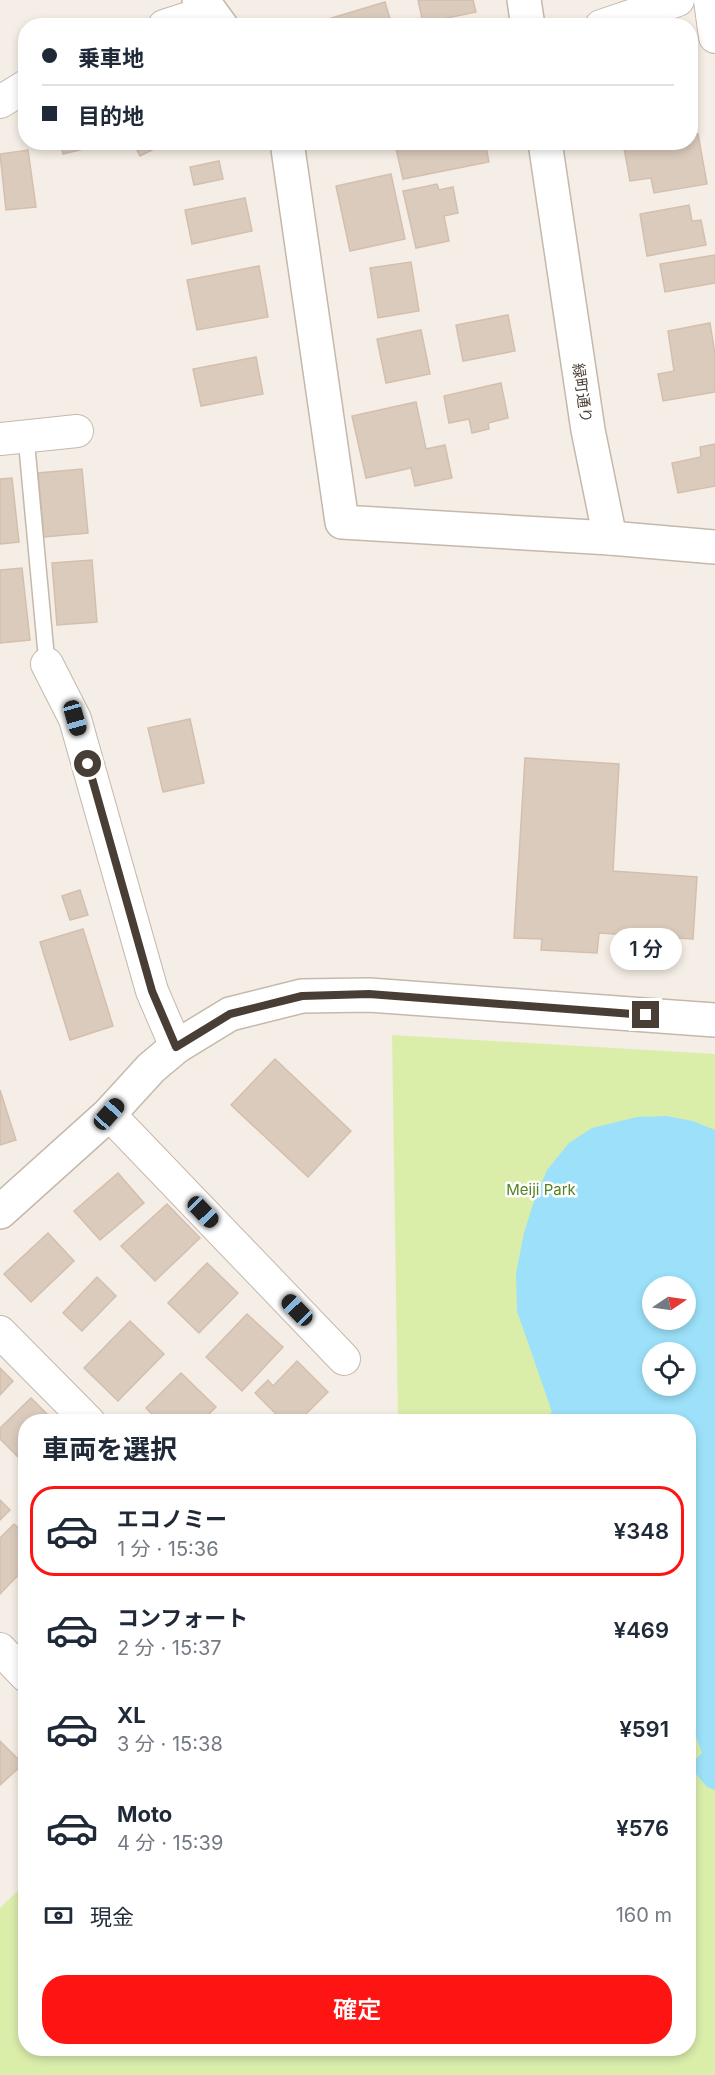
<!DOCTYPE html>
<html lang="ja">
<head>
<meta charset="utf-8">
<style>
  :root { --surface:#fff; --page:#f2f2f3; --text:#1f2937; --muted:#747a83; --line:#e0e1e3; --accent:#ff1414 }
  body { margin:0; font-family:Inter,"Noto Sans JP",sans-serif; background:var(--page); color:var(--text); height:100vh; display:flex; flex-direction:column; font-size:22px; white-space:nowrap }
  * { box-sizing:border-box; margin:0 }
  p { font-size:20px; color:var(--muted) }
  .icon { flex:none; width:33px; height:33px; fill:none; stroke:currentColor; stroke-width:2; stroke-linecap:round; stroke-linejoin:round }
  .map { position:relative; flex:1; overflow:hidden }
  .drawer { position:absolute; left:18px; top:1414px; width:678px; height:642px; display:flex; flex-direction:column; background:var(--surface); border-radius:24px; box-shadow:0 3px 9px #0003 }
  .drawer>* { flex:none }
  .guide { position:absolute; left:18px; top:18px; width:680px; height:132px; border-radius:24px; box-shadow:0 3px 9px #0003; display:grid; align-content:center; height:132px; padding:0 24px; background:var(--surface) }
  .needle { width:39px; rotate:77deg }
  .tools { position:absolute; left:642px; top:1276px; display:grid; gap:12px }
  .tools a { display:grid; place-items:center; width:54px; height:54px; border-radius:50%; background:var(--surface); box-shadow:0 3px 9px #0003; font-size:30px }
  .end { position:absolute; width:27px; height:27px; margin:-14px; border:8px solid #493e35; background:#fff; box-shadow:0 0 0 3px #fff }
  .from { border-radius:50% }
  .bubble { position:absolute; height:42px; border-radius:21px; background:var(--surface); box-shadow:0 3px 9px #0003; font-size:20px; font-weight:600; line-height:42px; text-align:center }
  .car { position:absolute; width:18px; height:36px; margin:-18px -9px; border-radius:8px; box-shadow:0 0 4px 2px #0007; background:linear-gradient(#222 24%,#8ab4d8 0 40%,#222 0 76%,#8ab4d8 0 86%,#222 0) }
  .guide b { display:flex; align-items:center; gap:21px; height:57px; font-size:22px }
  .guide b+b { border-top:2px solid var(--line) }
  .guide i { width:15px; height:15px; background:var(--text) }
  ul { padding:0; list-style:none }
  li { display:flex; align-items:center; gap:18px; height:90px; margin:0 12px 9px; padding:0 12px; border:3px solid transparent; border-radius:24px }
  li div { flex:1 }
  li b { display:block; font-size:22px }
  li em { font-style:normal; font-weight:600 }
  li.current { border-color:var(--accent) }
  li>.icon { width:54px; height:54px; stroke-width:1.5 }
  h2 { padding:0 24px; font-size:27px; line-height:72px }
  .pay { display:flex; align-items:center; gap:15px; height:66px; padding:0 24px; font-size:22px }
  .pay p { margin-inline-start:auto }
  .action { display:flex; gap:12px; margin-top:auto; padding:12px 24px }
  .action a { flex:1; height:69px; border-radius:24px; background:var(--accent); color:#fff; font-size:24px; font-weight:600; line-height:69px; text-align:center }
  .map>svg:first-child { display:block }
  .green { fill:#daeeaa; fill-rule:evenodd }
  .water { fill:#9ce1f9; fill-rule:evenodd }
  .building { fill:#dbcbbd; stroke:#d4bfad; stroke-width:1.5 }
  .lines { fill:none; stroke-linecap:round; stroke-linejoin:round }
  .service-casing { stroke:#c5b8ab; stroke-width:18 }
  .minor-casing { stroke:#c5b8ab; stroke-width:34 }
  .tertiary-casing { stroke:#c5b8ab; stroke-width:36 }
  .service { stroke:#fff; stroke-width:15 }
  .minor { stroke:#fff; stroke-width:32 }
  .tertiary { stroke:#fff; stroke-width:33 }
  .route { stroke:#493e35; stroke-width:8 }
  .labels { text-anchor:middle; stroke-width:5; stroke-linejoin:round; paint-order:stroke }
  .street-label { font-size:15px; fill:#493e35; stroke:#fff }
  .park-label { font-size:15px; fill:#548220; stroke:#fff }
</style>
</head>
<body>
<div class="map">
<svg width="715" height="2075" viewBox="0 0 715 2075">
  <rect width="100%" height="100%" fill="#f5eee6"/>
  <path class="green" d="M392,1035L715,1054V2075H0V1908L25,1884L26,2049H688V1422H398ZM652,1287H686V1320H652ZM652,1353H686V1386H652Z"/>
  <path class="water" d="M666,1116L693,1121L715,1130V1790L707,1787L689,1766L702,1753L688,1716V1422H539L552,1412L517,1311L516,1273L524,1233L534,1201L547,1170L569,1143L592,1128L637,1117ZM652,1287H686V1320H652ZM652,1353H686V1386H652Z"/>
  <g class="building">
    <path d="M418,0H473L476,12L423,23Z"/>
    <path d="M385,2L392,26H316L315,23Z"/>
    <path d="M698,134L707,184L654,193L651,178L630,181L624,148L652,142H690V136Z"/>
    <path d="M60,142H108V143L63,154Z"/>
    <path d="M133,142H168L140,156Z"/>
    <path d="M404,142H485L489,162L403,179L395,144Z"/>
    <path d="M28,150L36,207L6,210L0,154Z"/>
    <path d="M219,161L223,179L194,185L190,167Z"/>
    <path d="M391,174L405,239L350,251L336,186Z"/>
    <path d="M437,184L439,190L453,187L458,213L444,216L449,241L416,248L403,191Z"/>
    <path d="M245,198L252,231L192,244L185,210Z"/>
    <path d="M689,205L692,221L701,220L706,245L647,256L640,214Z"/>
    <path d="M715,255V283L665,292L660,264Z"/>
    <path d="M411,262L419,311L378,318L370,268Z"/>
    <path d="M259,266L268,317L197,330L187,280Z"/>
    <path d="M508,315L515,351L463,361L456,325Z"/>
    <path d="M710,323L715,354V392L663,401L658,374L674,371L668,331Z"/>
    <path d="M421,330L430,374L386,383L377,339Z"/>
    <path d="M256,357L263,394L201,406L193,369Z"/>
    <path d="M501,383L508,418L488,423L489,429L472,433L469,419L449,423L444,396Z"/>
    <path d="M416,402L426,449L445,445L452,478L415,486L411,468L366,478L352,416Z"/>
    <path d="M715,444V486L678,493L672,463L701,457L700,447Z"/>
    <path d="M82,469L88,533L44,537L38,473Z"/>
    <path d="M12,478L19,542L0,544V479Z"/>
    <path d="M92,560L97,622L57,625L52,563Z"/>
    <path d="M22,568L30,640L0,643V570Z"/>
    <path d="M190,719L204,783L163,792L148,728Z"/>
    <path d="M525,758L619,764L613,871L697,877L693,939L599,933L597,953L541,950L542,939L514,938Z"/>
    <path d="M80,890L88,915L70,920L62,896Z"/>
    <path d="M83,929L113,1026L70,1040L40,942Z"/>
    <path d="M275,1059L351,1131L308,1177L231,1105Z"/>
    <path d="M0,1090L16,1140L0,1145Z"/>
    <path d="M118,1173L144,1203L100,1240L74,1211Z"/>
    <path d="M167,1204L200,1238L155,1281L121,1246Z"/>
    <path d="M48,1233L74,1261L31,1302L4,1274Z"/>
    <path d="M207,1263L238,1293L199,1333L168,1303Z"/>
    <path d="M97,1277L116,1296L82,1331L63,1313Z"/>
    <path d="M247,1314L283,1347L242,1391L206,1357Z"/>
    <path d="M130,1321L164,1354L118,1401L84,1368Z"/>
    <path d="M297,1361L328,1392L298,1422H284L255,1393L268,1380L273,1386Z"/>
    <path d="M0,1368L13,1381L0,1395Z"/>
    <path d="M181,1373L216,1407L201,1422H160L146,1408Z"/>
    <path d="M31,1398L55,1422H26V1465L0,1439V1428Z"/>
    <path d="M0,1500L10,1510L0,1520Z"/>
    <path d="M14,1524L26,1535V1567L0,1594V1538Z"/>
    <path d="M0,1741L23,1764L0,1785Z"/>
  </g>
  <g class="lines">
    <g class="service-casing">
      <path id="service" d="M26,437L47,664"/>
    </g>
    <g class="minor-casing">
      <g id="minor">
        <path d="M710,0L715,37"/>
        <path d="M164,26L210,11"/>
        <path d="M601,26L678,0"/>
        <path d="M0,102L26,86"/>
        <path d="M0,439L77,431"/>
        <path d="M47,664L75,719L152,991L176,1047"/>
        <path d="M109,1114L344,1359"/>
        <path d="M0,1332L89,1422"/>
        <path d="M0,1649L26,1676"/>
      </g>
    </g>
    <g class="tertiary-casing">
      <g id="tertiary">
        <path d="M199,0L210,11L221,26"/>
        <path d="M524,0L528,26"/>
        <path d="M287,142L342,522L610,538L715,547"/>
        <path d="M545,142L588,430L610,538"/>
        <path d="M0,1212L109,1114L151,1068L176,1047L230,1014L302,996L369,995L715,1020"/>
      </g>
    </g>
    <use href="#service" class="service"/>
    <use href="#minor" class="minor"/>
    <use href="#tertiary" class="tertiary"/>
  </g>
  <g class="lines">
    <path class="route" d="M88,764L152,991L176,1047L230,1014L302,996L369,994L646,1015"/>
  </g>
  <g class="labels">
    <g class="street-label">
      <text transform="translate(582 393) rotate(82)" y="5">緑町通り</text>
    </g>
    <g class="park-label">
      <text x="541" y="1195">Meiji Park</text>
    </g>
  </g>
</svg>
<div class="tools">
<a><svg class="needle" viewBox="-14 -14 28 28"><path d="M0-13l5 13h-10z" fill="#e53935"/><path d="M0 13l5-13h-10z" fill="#747a83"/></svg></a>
<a><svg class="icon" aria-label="locate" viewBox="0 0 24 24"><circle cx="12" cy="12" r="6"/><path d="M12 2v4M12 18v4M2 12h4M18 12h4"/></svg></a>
</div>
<i class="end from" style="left:88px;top:764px"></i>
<i class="end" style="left:646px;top:1015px"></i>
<div class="bubble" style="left:610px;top:928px;width:72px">1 分</div>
<i class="car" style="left:75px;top:718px;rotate:164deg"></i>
<i class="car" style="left:109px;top:1114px;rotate:42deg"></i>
<i class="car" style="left:203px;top:1212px;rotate:136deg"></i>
<i class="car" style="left:297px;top:1310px;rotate:316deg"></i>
<div class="guide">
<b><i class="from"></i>乗車地</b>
<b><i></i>目的地</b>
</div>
<section class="drawer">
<h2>車両を選択</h2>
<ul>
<li class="current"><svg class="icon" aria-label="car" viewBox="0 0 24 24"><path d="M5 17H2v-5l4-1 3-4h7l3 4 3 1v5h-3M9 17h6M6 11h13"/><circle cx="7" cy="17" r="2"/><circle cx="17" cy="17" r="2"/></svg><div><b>エコノミー</b><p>1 分 · 15:36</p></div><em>¥348</em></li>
<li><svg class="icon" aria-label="car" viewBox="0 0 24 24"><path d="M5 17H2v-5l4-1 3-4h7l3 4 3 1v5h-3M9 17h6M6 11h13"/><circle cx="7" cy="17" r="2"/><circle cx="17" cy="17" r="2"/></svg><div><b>コンフォート</b><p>2 分 · 15:37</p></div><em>¥469</em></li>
<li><svg class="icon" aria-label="car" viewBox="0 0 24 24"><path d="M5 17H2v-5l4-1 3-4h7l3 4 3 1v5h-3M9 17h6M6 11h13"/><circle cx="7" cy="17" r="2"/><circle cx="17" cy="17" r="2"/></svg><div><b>XL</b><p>3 分 · 15:38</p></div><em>¥591</em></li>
<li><svg class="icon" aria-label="car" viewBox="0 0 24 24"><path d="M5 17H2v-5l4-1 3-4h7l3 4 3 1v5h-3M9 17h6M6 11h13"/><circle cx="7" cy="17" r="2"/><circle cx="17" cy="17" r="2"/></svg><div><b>Moto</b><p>4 分 · 15:39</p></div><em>¥576</em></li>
</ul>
<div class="pay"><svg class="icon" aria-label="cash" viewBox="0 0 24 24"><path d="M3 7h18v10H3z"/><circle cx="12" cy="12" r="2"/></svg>現金<p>160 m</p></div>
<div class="action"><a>確定</a></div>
</section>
</div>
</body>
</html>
